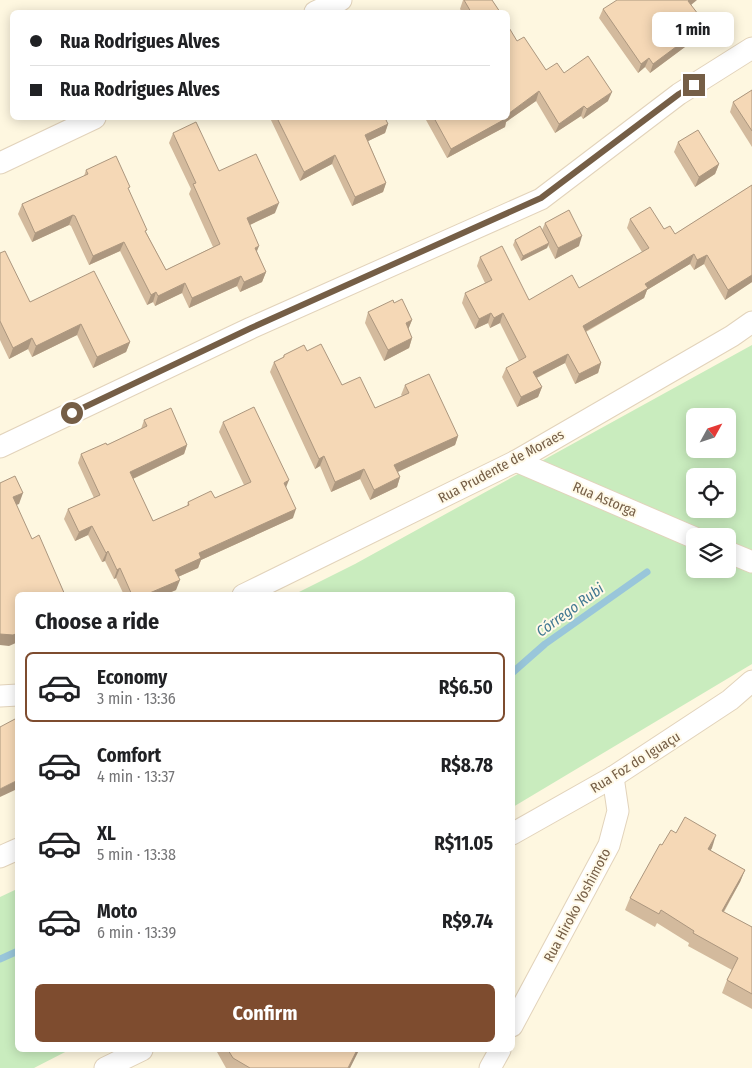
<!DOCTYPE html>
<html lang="en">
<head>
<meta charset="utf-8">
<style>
  :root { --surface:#fff; --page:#f2f2f2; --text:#202124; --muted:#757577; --line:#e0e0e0; --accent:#7e4c2f }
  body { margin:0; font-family:"Fira Sans Condensed",sans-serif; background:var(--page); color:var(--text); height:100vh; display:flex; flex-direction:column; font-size:19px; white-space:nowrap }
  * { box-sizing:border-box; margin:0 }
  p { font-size:16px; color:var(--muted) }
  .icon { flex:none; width:28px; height:28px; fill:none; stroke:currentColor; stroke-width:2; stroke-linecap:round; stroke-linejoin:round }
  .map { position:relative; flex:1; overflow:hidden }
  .sheet { position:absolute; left:15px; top:592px; width:500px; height:460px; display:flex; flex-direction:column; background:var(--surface); border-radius:8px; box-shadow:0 2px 12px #0003 }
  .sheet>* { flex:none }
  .hud { position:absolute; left:10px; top:10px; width:500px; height:110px; border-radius:8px; box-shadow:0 2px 12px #0003; display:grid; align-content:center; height:110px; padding:0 20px; background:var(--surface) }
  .needle { width:32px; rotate:50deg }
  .tools { position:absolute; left:686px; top:408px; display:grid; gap:10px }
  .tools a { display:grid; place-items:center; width:50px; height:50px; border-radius:8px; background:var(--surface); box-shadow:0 2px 12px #0003; font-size:25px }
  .end { position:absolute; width:22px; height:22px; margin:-11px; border:6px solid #755e46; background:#fff; box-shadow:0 0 0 2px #fff }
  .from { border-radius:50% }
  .bubble { position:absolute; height:35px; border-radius:8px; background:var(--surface); box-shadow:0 2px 12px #0003; font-size:16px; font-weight:700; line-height:35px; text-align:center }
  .hud b { display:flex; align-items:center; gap:18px; height:48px; font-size:19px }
  .hud b+b { border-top:1px solid var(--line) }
  .hud i { width:12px; height:12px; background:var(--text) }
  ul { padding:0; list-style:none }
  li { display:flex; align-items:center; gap:15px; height:70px; margin:0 10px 8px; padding:0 10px; border:2px solid transparent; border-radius:8px }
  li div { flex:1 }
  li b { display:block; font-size:19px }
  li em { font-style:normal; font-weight:700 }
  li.current { border-color:var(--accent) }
  li>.icon { width:45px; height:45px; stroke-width:1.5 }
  h2 { padding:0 20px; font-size:22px; line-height:60px }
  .button { display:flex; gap:10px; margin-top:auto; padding:10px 20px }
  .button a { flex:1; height:58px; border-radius:8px; background:var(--accent); color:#fff; font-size:20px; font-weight:700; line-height:58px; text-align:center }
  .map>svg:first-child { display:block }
  .green { fill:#c9ecbe; fill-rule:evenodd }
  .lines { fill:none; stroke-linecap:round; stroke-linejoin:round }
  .stream { stroke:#99c6da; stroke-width:7 }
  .street-casing { stroke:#e2d3bb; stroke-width:23 }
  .street { stroke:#fff; stroke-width:21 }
  .wall { fill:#d3ba9d }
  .shaded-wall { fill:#ac977f }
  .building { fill:#f5d8b6; stroke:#ac977f }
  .route { stroke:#755e46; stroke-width:6 }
  .labels { text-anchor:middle; stroke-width:4; stroke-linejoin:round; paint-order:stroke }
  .street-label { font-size:14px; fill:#755e46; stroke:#fff9e7 }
  .water-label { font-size:15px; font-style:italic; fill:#417892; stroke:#fff9e7 }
</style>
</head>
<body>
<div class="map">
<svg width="752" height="1068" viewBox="0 0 752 1068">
  <rect width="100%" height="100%" fill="#fef7e0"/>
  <g class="green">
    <path d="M752,345V664L513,807L512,595H293L355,564ZM695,416H728V449H695ZM695,476H728V509H695ZM695,536H728V569H695Z"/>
    <path d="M17,889L18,1050H69L34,1068H0V897Z"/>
  </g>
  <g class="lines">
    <g class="stream">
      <path d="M512,673L545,644L647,572"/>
      <path d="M0,959L18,951"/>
    </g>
    <g class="street-casing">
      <g id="street">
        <path d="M315,12L341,0"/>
        <path d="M0,163L95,118"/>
        <path d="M0,447L251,328L541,199L679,94L752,48"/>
        <path d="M516,461L695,538"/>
        <path d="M728,552L752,562"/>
        <path d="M243,595L516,461L732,336L752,322"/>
        <path d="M0,696L18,695"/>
        <path d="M512,834L613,777L730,700L752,681"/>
        <path d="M0,857L18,849"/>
        <path d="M512,1026L609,845L618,811L613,777"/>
        <path d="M105,1068L142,1050"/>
        <path d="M490,1068L500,1050"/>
      </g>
    </g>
    <use href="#street" class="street"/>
  </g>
  <g class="wall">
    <path d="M463,0H492L500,12H462L460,9Z"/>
    <path d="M691,5L695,21L697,38L650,73L645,67L638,73L599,18L603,9Z"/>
    <path d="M517,41L546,70L564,73L608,101L583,119L581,116L555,133L536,101L506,122L505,127L447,158L426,120L427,118H508Z"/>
    <path d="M752,90V147L730,112L733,102Z"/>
    <path d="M270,118H385L388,124L385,133L368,141L386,183L383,192L352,206L332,164L300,181Z"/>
    <path d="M173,133L219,171L275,213L250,225L257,252L266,272L262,282L240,292L237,286L189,308L182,293L155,306L153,302L147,305L120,251L89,265L71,226L69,225L32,242L18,214L22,204L84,176L86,170L129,190L146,232L166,270L213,247L189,194L191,189L169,143Z"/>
    <path d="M678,142L719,164L715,174L695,187L674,152Z"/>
    <path d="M752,185V282L725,300L704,264L694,270L690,264L647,290L644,298L586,332L601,363L598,373L575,384L565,363L537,378L542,387L538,397L517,407L502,377L506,368L519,361L500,323L490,328L488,323L475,329L462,303L465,293L485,283L477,266L480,257L529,300L579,288L642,252L627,228L630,219L664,229L675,234Z"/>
    <path d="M545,223L579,246L555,259L548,245L547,248L521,261L513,245L515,240L542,230Z"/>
    <path d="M0,253L30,302L130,342L126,352L93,368L77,335L32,357L28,349L9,359L0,340Z"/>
    <path d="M394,303L412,320L408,329L412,338L409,348L384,361L365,323L368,312Z"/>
    <path d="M307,351L342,385L375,408L402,396L401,395L405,385L458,436L455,445L398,472L400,477L397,487L370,500L360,479L331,492L320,466L315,469L270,372L274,362L283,358L284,355Z"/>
    <path d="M144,420L187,445L184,454L133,479L153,521L187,506L188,502L215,498L244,485L219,432L223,422L286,488L293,518L201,560L198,568L178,577L176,590L164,595H124L116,578L114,579L105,561L102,562L88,535L75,541L64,519L68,509L94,498L78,463L81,454L107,445L141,429Z"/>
    <path d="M18,720V794L15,790Z"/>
    <path d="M676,833L712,848L710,850L745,870L740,882L724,912L752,927V1009L722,993L727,980L732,970L688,946L689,943L657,923L655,927L625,910L630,898L662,845Z"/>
    <path d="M218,1050H359L350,1068H226L217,1052Z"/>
  </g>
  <g class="shaded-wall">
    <path d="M689,0H697L685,10L688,1Z"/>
    <path d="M698,14L694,24L693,18Z"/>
    <path d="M700,29L697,38L650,73L653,64Z"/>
    <path d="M649,58L645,67L638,73L641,64Z"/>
    <path d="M539,91L536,101L506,122L505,127L447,158L451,149L508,114Z"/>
    <path d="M612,92L608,101L583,119L587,109Z"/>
    <path d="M584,106L581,116L555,133L559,124Z"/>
    <path d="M388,124L385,133L362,144L365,135Z"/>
    <path d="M335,155L332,164L300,181L304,172Z"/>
    <path d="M719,164L715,174L695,187L699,177Z"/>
    <path d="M386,183L383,192L352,206L355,197Z"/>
    <path d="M279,203L275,213L243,228L247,218Z"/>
    <path d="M73,215L69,225L32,242L35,233Z"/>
    <path d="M582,236L579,246L555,259L558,248Z"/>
    <path d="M124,242L120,251L89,265L93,256Z"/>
    <path d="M549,243L547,248L521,261L523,256Z"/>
    <path d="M259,246L255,256V248Z"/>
    <path d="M694,254L690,264L647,290L644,298L579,335L583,326L645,284Z"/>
    <path d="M707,255L704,264L694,270L697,260Z"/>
    <path d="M266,272L262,282L240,292L244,282Z"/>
    <path d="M752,275V282L725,300L728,290Z"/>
    <path d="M241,276L237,286L189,308L192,298Z"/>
    <path d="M185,283L182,293L155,306L158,296Z"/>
    <path d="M156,292L153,302L147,305L151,295Z"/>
    <path d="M491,313L488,323L475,329L479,319Z"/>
    <path d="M503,313L500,323L490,328L494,318Z"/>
    <path d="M412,320L408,330L406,323Z"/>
    <path d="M81,324L77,335L32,357L36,346Z"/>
    <path d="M32,338L28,349L9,359L13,348Z"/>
    <path d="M412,338L409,348L384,361L388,350Z"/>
    <path d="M130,342L126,352L93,368L97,357Z"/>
    <path d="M568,354L565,363L530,381L533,372Z"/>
    <path d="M601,363L598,373L575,384L579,374Z"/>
    <path d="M542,387L538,397L517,407L521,397Z"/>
    <path d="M458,436L455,445L391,475L394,465Z"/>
    <path d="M187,445L184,454L126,482L130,472Z"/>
    <path d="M324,456L320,466L315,469L319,459Z"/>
    <path d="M364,469L360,479L331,492L335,482Z"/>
    <path d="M400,477L397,487L370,500L374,490Z"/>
    <path d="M289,480L285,490L284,483Z"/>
    <path d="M23,493L19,504L9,508L13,497Z"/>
    <path d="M296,509L293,518L201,560L198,568L171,580L175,570L199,553Z"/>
    <path d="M92,526L88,535L75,541L79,532Z"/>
    <path d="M108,551L105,561L102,562L106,553Z"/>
    <path d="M120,568L116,578L114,579L117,570Z"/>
    <path d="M180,580L176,590L164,595H145Z"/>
    <path d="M18,633V642L9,646L0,645V634Z"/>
    <path d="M18,780V783L15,790L0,797V789Z"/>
    <path d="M716,835L712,848L704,861L708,849Z"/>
    <path d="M745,870L740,882L717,923L722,911Z"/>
    <path d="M357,1050H359L350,1068H348Z"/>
  </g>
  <g class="building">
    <path d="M464,0H492L500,12H471Z"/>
    <path d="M617,0H689L688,1L698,14L693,18L700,29L653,64L649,58L641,64L603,9Z"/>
    <path d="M508,26L517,41L524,37L546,70L557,63L564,73L588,56L612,92L587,109L584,106L559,124L539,91L508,114Z"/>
    <path d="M752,90V131L733,102Z"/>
    <path d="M277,118H385L388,124L365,135L386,183L355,197L335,155L304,172Z"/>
    <path d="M434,118H507L451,149Z"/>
    <path d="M196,122L219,171L256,154L279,203L247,218L259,246L255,248L266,272L244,282L241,276L192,298L185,283L158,296L156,292L151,295L124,242L93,256L75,216L73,215L35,233L22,204L88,174L86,170L116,156L130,187L128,188L147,230L145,231L166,270L220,244L193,184L196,183L173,133Z"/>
    <path d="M698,130L719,164L699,177L678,142Z"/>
    <path d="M752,185V275L728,290L707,255L697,260L694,254L645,284L648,288L583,326L601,363L579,374L568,354L533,372L542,387L521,397L506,368L526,357L503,313L494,318L491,313L479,319L465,293L492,280L480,257L502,246L529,300L572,275L579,288L649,248L630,219L650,207L664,229L670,226L675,234Z"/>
    <path d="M569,210L582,236L558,248L545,223Z"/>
    <path d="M540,226L549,243L523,256L515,240Z"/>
    <path d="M5,251L30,302L94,271L130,342L97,357L81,324L36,346L32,338L13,348L0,321V253Z"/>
    <path d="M402,299L412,320L406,323L412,338L388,350L368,312L393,300L394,303Z"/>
    <path d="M321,344L342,385L360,377L375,408L409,393L405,385L429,374L458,436L394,465L400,477L374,490L364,469L335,482L324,456L319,459L274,362L284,357V355L304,345L307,351Z"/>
    <path d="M254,407L289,480L284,483L296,509L199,553L201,558L175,570L180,580L145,595H132L120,568L117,570L108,551L106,553L92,526L79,532L68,509L100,495L81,454L106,443L107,445L147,426L144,420L171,408L187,445L130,472L153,521L189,505L188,502L211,491L215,498L251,482L223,422Z"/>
    <path d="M15,476L23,493L13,497L32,539L39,535L65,595H18V633L13,635L0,634V483Z"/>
    <path d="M15,719L18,720V780L0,789V727Z"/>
    <path d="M685,817L716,835L708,849L745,870L722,911L752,927V994L727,980L738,958L693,933L694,931L661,910L659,914L630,898L660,844L662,845L671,830L676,833Z"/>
    <path d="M228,1050H357L348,1068H250L233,1058Z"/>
  </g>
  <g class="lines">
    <path class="route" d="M72,413L251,328L541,198L679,94L694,85"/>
  </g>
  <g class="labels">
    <g class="street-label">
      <text transform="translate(501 466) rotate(-28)" y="5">Rua Prudente de Moraes</text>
      <text transform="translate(605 499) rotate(23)" y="5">Rua Astorga</text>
      <text transform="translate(635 762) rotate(-32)" y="5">Rua Foz do Iguaçu</text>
      <text transform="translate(577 905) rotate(-62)" y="5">Rua Hiroko Yoshimoto</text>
    </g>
    <g class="water-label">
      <text transform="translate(570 610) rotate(-36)" y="5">Córrego Rubi</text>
    </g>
  </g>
</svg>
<div class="tools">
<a><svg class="needle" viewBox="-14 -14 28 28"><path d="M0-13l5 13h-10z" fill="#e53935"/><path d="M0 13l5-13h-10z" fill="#757577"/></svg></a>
<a><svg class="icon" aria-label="locate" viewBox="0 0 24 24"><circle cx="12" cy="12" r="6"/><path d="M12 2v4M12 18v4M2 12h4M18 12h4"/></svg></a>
<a><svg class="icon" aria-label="layers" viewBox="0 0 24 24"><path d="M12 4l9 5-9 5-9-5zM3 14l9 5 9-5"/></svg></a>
</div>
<i class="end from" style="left:72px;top:413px"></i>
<i class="end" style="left:694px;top:85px"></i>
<div class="bubble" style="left:652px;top:12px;width:82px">1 min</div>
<div class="hud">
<b><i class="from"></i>Rua Rodrigues Alves</b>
<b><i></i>Rua Rodrigues Alves</b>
</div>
<section class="sheet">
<h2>Choose a ride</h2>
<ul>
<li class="current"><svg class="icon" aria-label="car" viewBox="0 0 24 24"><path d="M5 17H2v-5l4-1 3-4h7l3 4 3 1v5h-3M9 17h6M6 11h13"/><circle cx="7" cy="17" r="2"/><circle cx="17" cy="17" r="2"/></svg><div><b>Economy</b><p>3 min · 13:36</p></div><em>R$6.50</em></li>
<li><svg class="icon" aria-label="car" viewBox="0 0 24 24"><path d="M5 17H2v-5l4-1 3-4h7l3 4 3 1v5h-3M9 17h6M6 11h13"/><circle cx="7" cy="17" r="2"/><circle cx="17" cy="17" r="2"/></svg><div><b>Comfort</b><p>4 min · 13:37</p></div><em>R$8.78</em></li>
<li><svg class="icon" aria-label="car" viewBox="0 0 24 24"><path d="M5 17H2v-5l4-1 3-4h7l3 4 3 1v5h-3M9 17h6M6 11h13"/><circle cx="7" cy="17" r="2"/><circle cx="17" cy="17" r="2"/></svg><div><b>XL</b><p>5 min · 13:38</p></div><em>R$11.05</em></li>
<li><svg class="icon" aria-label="car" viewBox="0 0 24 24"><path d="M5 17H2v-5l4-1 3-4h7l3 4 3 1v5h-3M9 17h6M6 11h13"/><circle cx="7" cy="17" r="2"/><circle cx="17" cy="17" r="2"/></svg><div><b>Moto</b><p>6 min · 13:39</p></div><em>R$9.74</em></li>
</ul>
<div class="button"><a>Confirm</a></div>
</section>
</div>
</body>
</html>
